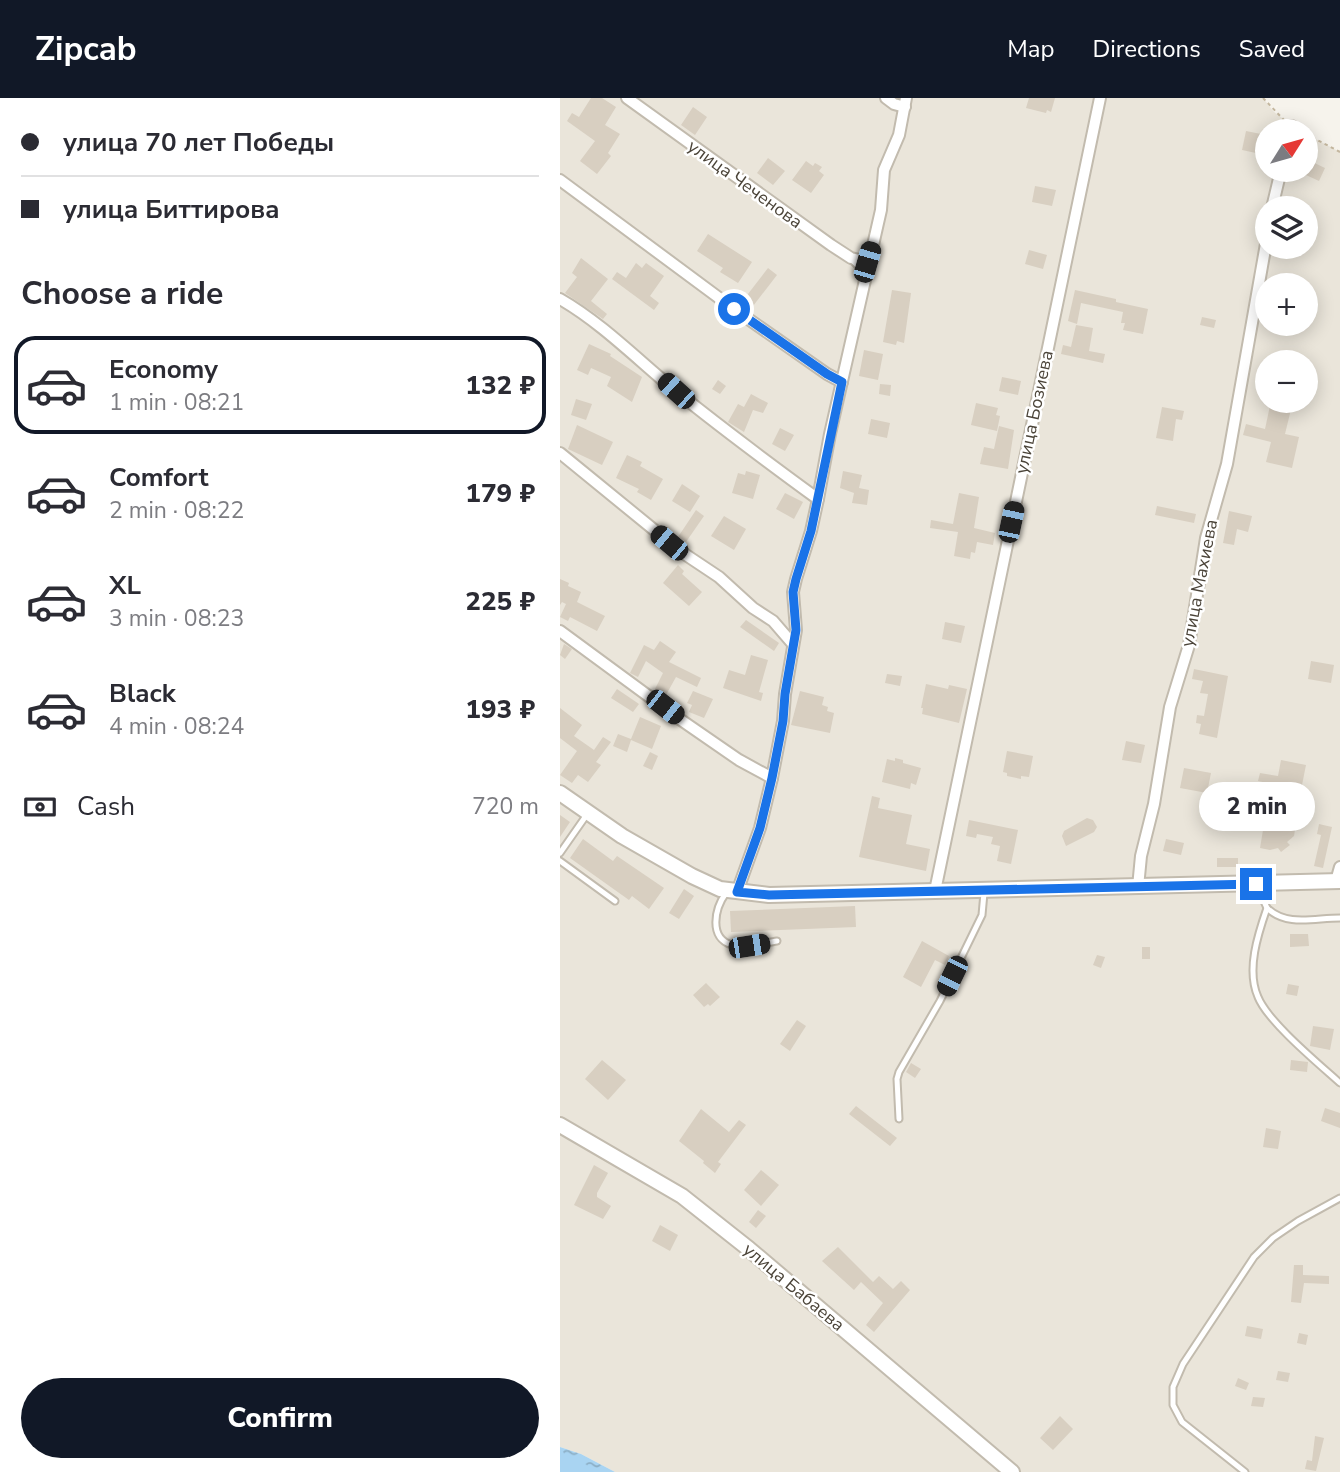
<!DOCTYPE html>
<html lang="en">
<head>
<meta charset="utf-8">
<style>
  :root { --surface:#fff; --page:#f7f7f7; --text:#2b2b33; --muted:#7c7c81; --line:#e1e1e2; --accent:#111827 }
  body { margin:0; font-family:"Nunito Sans",sans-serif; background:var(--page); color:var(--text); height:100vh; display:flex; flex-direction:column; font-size:26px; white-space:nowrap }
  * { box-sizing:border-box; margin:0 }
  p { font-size:23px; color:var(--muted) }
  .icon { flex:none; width:38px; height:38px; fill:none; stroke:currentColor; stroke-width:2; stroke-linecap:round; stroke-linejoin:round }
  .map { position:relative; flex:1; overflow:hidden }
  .drawer { display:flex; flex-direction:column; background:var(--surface); width:560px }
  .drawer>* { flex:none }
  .hud { display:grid; align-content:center; height:154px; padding:0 21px; background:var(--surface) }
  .needle { width:46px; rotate:53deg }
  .controls { position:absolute; left:695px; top:21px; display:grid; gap:14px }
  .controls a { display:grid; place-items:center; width:63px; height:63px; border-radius:50%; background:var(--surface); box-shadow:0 4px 18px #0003; font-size:35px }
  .end { position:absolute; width:32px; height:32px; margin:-16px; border:9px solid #1a73e8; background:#fff; box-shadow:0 0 0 4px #fff }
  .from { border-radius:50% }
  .bubble { position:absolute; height:49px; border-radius:24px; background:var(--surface); box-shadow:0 4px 18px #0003; font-size:23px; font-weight:800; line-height:49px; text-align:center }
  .car { position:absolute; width:21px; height:42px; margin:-21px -10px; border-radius:9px; box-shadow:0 0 5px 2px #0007; background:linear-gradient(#222 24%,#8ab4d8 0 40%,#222 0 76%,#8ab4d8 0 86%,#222 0) }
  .hud b { display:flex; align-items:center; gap:24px; height:66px; font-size:26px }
  .hud b+b { border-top:2px solid var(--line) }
  .hud i { width:18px; height:18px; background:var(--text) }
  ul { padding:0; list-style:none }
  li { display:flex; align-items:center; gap:21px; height:98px; margin:0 14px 10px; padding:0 7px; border:4px solid transparent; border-radius:21px }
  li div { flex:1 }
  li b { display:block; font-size:26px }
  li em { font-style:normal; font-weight:800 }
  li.active { border-color:var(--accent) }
  li>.icon { width:63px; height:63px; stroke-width:1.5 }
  h2 { padding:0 21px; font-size:32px; line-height:84px }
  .pay { display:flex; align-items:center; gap:18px; height:77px; padding:0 21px; font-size:26px }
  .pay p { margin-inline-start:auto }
  .primary-button { display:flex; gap:14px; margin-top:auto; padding:14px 21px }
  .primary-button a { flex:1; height:80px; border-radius:42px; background:var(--accent); color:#fff; font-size:28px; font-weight:800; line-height:80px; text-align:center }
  header { display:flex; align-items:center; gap:42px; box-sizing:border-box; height:98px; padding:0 35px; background:var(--accent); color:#fff }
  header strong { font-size:33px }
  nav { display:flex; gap:38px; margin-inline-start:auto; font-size:24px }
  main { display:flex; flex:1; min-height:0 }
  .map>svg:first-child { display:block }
  .residential { fill:#eae5da; fill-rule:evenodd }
  .water { fill:url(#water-ripples) }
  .building { fill:#d8cfc1 }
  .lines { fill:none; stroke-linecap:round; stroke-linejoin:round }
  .service-casing { stroke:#c2bbae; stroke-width:9 }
  .minor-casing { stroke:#c2bbae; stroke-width:14 }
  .tertiary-casing { stroke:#c2bbae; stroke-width:18 }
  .path { stroke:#c4b79f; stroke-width:2; stroke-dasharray:3.5 3.5; stroke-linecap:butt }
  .service { stroke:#fff; stroke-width:5 }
  .minor { stroke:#fff; stroke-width:10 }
  .tertiary { stroke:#fff; stroke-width:14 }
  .route { stroke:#1a73e8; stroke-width:9 }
  .labels { text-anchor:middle; stroke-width:5; stroke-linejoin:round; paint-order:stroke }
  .street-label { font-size:18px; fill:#4b4439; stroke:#fff }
</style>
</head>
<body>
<header>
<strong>Zipcab</strong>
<nav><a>Map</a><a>Directions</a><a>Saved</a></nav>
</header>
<main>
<section class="drawer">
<div class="hud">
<b><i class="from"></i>улица 70 лет Победы</b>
<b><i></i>улица Биттирова</b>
</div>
<h2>Choose a ride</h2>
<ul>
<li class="active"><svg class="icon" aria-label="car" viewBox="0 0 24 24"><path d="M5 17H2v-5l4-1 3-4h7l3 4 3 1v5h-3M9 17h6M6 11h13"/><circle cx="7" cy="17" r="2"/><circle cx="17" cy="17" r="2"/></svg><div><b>Economy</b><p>1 min · 08:21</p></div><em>132 ₽</em></li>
<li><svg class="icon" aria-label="car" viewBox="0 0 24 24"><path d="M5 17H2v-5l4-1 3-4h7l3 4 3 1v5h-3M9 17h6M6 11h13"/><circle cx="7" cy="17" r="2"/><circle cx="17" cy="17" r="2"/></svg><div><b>Comfort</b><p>2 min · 08:22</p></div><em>179 ₽</em></li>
<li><svg class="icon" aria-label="car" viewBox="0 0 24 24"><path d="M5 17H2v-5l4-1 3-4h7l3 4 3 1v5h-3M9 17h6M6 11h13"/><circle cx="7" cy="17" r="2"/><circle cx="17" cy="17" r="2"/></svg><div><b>XL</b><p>3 min · 08:23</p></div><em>225 ₽</em></li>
<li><svg class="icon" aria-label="car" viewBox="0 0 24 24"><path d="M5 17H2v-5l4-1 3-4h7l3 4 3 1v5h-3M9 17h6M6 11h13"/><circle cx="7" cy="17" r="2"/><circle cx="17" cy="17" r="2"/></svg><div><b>Black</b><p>4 min · 08:24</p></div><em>193 ₽</em></li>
</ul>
<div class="pay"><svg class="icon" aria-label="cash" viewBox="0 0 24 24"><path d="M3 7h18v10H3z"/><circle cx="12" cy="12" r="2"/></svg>Cash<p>720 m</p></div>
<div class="primary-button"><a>Confirm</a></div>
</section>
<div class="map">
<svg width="780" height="1374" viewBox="0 0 780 1374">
  <defs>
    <pattern id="water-ripples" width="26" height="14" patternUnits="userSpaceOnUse" patternTransform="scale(1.75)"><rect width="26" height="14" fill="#a9d4f2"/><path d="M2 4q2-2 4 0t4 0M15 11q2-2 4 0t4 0" fill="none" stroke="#8caec5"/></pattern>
  </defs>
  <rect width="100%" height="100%" fill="#f6f3ec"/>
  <path class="residential" d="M0,0H703L714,14L740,33H707V72H746V36L780,54V1374H55L21,1356L0,1349ZM707,110H746V149H707ZM707,187H746V226H707ZM707,264H746V303H707Z"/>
  <path class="water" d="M0,1349L21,1356L55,1374H0Z"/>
  <g class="building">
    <path d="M31,0H42L56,9L45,27L60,36L48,55L51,58L37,76L20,63L35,43L7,23L12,15L19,19Z"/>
    <path d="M469,0H495L491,14L487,12L486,15L466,10Z"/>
    <path d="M133,9L147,19L135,37L121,27Z"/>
    <path d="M686,33L701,36L696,55L682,52Z"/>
    <path d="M208,60L225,73L213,87L197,75Z"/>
    <path d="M746,61L765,70L759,83L746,77Z"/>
    <path d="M246,63L253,68L255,65L262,69L259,73L264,77L251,95L232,82Z"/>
    <path d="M475,88L496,92L492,108L472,104Z"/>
    <path d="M148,136L192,164L178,185L160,174L163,170L137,153Z"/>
    <path d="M469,152L487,157L483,171L465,166Z"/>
    <path d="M21,160L48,181L31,203L47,216L43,221L5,195L17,179L12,175Z"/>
    <path d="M76,165L82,170L86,165L104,178L90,198L99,205L94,212L52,181L57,174L66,180Z"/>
    <path d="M208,170L217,177L190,212L181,205Z"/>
    <path d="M332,192L351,195L344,245L337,243L336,247L323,244Z"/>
    <path d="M515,192L556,201V204L588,211L583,236L563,232L565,225H561L563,214L521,205L517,226L508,223Z"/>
    <path d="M642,219L656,222L654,230L640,227Z"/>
    <path d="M516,227L533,230L529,253L545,256L543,265L501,256L503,247L511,249Z"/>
    <path d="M29,246L51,256L50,258L82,279L72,304L47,288L51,279L31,270L28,277L17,272Z"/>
    <path d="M304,252L323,256L318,282L299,278Z"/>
    <path d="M442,279L461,283L458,297L439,293Z"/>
    <path d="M158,282L166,288L160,296L152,291Z"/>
    <path d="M320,286L331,287L330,298L319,296Z"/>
    <path d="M191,296L208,305L203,315L193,312L184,334L168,324L178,306L184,309Z"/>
    <path d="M16,301L32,306L26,322L11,317Z"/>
    <path d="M711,303H733L725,336L739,339L732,370L706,364L711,344L683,337L686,326L705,331Z"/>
    <path d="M416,305L438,310L436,317L440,318L437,333L411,327Z"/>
    <path d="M602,309L624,313L622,322L616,321L613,343L596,340Z"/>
    <path d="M311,321L330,325L327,340L308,336Z"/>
    <path d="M17,327L53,344L42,367L8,351Z"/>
    <path d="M439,328L454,332L448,371L420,366L424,349L434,351Z"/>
    <path d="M220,330L234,337L225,353L212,346Z"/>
    <path d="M67,357L82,364L80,368L103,381L91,402L77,394L79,391L56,380Z"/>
    <path d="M186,373L200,377L193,401L172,395L178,375L185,377Z"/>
    <path d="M283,373L302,377L299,390L309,392L307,407L292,405L294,395L280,390Z"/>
    <path d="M122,386L140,398L130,414L112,403Z"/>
    <path d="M225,395L243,404L234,421L216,411Z"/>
    <path d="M399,395L419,399L414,430L435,435L433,447L417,444L415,455L411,454L410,461L394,458L398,434L370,430L371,422L393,426Z"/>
    <path d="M597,408L636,416L634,425L595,417Z"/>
    <path d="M136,412L144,418L126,444L118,439Z"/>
    <path d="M669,413L692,418L688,434L677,431L674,447L663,445Z"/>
    <path d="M164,418L186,431L174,452L151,438Z"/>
    <path d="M118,467L124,473L122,476L142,494L129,508L103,485Z"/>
    <path d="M0,481L9,485L8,488L21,494L17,504L45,518L37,533L10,519L8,523L0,519L6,506L2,504L0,507Z"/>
    <path d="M186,522L219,545L214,553L180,529Z"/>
    <path d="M385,524L405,528L401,545L382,541Z"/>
    <path d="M100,543L116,554L109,564L141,580L137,589L116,579L106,597L95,591L103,575L86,563L78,579L70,575L84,547L94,552Z"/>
    <path d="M4,546L12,551L5,561L0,557Z"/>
    <path d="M191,557L208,562L199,594L203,595L201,603L163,590L169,572L185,577Z"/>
    <path d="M751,563L774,567L771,585L748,581Z"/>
    <path d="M634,571L668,578L657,640L639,636L641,626L636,625L637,617L644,618L648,596L640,595L643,583L632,581Z"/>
    <path d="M327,576L342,578L340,588L325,585Z"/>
    <path d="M366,586L388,591L389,587L407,591L399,625L362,616L363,610H361Z"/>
    <path d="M57,591L79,606L73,614L51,600Z"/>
    <path d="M133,593L153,601L144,620L129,614L132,607L127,605Z"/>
    <path d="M240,593L264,599L262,607L268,609L267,613L274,615L270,635L231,627Z"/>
    <path d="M0,610L22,627L14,638L34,652L43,639L51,644L36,664L41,667L28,684L18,677L12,685L0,677L17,653L0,640Z"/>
    <path d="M80,619L101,628L92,651L71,642L67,654L53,648L58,636L71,641Z"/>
    <path d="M566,643L585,647L581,665L562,662Z"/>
    <path d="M447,653L473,658L469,679L461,678V681L447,678V675L443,674Z"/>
    <path d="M90,654L98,658L92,672L83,668Z"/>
    <path d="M335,660L343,662V665L361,670L356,687L351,685L350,691L322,684L327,661L335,663Z"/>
    <path d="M721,662L746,667L741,692L698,683L700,675L718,678Z"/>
    <path d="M624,670L651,675L647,695L620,690Z"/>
    <path d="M312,698L320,700L318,710L352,717L346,746L370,751L366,773L299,759Z"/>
    <path d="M0,717L10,724L0,739Z"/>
    <path d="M527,720L533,722L537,729L534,734L506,748L502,738L504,733Z"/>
    <path d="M705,720L736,726L734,738L727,744L730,747L721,754L718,750L710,752L700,750Z"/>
    <path d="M409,722L458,732L451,766L437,763L440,748L431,746L433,739L417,736L416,740L406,738Z"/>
    <path d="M759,726L772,729L763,770L754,768L761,737L757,736Z"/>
    <path d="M23,741L53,763L57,758L104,790L89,811L72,798L69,802L10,760Z"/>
    <path d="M606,741L624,745L621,757L603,753Z"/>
    <rect x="657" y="760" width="21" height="9"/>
    <path d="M124,791L134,798L119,821L109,815Z"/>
    <path d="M295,808L296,829L171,834L170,813Z"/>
    <path d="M730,836H748L749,848L730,849Z"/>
    <path d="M362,843L389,858L385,867L375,862L361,889L343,879Z"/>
    <rect x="582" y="849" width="8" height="12"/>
    <path d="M537,857L545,859L541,870L533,867Z"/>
    <path d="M146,885L160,899L150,908L148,906L144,909L133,897Z"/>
    <path d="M728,886L739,888L737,898L726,896Z"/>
    <path d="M237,922L246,928L230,953L220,946Z"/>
    <path d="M753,928L774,931L770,952L750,948Z"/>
    <path d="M42,962L66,982L48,1002L25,981Z"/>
    <path d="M731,962L748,964L747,974L730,972Z"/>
    <path d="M351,965L361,971L355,980L346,974Z"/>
    <path d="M296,1008L337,1040L330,1048L289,1016Z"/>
    <path d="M765,1010L780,1015V1030L761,1023Z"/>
    <path d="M141,1011L169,1034L179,1022L186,1027L158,1064L161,1066L155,1075L143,1065L144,1063L119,1043Z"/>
    <path d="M706,1030L721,1033L718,1051L703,1049Z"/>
    <path d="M34,1067L48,1075L37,1095V1099L51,1108L43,1121L14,1107Z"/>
    <path d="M201,1072L219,1087L201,1108L184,1092Z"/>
    <path d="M198,1112L206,1118L196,1130L189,1124Z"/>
    <path d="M100,1127L118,1137L110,1153L92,1143Z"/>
    <path d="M278,1149L313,1184L319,1178L333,1191L341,1183L350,1192L314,1234L306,1227L323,1205L301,1184L294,1192L262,1163Z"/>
    <path d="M734,1167H743V1177L769,1178V1186L744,1185L741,1205L731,1204Z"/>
    <path d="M687,1228L703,1231L701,1241L685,1238Z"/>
    <path d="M739,1235L748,1237L746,1247L737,1245Z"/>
    <path d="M718,1273L730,1275L728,1284L716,1282Z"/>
    <path d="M678,1280L689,1285L686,1292L675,1288Z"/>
    <path d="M693,1299L705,1300L703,1309L691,1308Z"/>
    <path d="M500,1318L513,1331L493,1352L480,1340Z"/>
    <path d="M755,1338L764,1340L756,1373L745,1371L747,1362L752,1363Z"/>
  </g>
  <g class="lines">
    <g class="service-casing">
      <g id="service">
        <path d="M293,163L300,170L303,181"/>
        <path d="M0,755L28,715"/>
        <path d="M0,763L55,803"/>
        <path d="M697,788L707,810C698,836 686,872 698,899C708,924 759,966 780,985"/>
        <path d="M166,795C155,810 148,840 172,847C185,851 204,845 217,843"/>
        <path d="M707,810C727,829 754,820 780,820"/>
        <path d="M339,1021L337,981L339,974L380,903L422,817L424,795"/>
        <path d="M685,1374L622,1324L613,1307V1289L623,1266L694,1159L713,1140L738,1123L780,1100"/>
      </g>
    </g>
    <g class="minor-casing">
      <g id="minor">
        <path d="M67,0L271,147L291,160L307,164"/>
        <path d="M326,0L334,6L345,9"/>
        <path d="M731,33L732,28"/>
        <path d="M0,82L174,211L267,276L282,284"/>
        <path d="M712,110L721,72"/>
        <path d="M0,201C42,225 80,264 117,294C163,331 210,366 258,401"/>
        <path d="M0,355L120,453L159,479L193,510L213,523L232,545"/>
        <path d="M0,533L121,622L179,662L212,680"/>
        <path d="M776,783L780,769"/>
        <path d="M578,789L581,758L594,706L610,609L629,547L646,440L667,366L707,140"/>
        <path d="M375,793L540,0"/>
        <path d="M177,794L200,730L212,680L223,623L225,596L236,532L233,494L236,481L251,433L258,401L270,336L321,112L324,72L339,37L346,0"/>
      </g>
    </g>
    <g class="tertiary-casing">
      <g id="tertiary">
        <path d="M0,695L62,738L132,778L160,791L209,797L780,783"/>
        <path d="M0,1027L122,1098L189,1151L452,1374"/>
      </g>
    </g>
    <g class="path">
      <path d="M703,0L724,22"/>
      <path d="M746,36L780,54"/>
    </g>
    <use href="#service" class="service"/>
    <use href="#minor" class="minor"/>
    <use href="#tertiary" class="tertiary"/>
  </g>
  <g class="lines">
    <path class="route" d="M174,211L267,276L282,284L251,433L236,481L233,494L236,532L225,596L223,623L212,680L200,730L177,794L209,797L696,786"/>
  </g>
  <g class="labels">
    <g class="street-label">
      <text transform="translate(185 86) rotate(36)" y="6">улица Чеченова</text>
      <text transform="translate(474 314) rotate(-78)" y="6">улица Бозиева</text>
      <text transform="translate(639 485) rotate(-79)" y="6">улица Махиева</text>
      <text transform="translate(234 1189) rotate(40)" y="6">улица Бабаева</text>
    </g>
  </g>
</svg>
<div class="controls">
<a><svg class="needle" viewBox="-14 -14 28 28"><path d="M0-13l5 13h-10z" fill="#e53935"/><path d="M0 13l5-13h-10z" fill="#7c7c81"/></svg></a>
<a><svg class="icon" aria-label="layers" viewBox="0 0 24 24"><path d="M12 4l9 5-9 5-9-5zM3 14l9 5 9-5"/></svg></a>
<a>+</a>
<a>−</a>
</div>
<i class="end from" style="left:174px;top:211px"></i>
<i class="end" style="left:696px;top:786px"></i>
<div class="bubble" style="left:639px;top:684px;width:116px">2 min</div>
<i class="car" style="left:307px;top:164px;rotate:16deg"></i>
<i class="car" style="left:116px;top:293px;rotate:312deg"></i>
<i class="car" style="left:451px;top:424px;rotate:12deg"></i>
<i class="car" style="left:109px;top:445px;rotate:310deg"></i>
<i class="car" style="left:105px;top:609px;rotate:128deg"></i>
<i class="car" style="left:189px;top:848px;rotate:81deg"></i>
<i class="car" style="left:392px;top:878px;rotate:206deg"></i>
</div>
</main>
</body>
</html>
